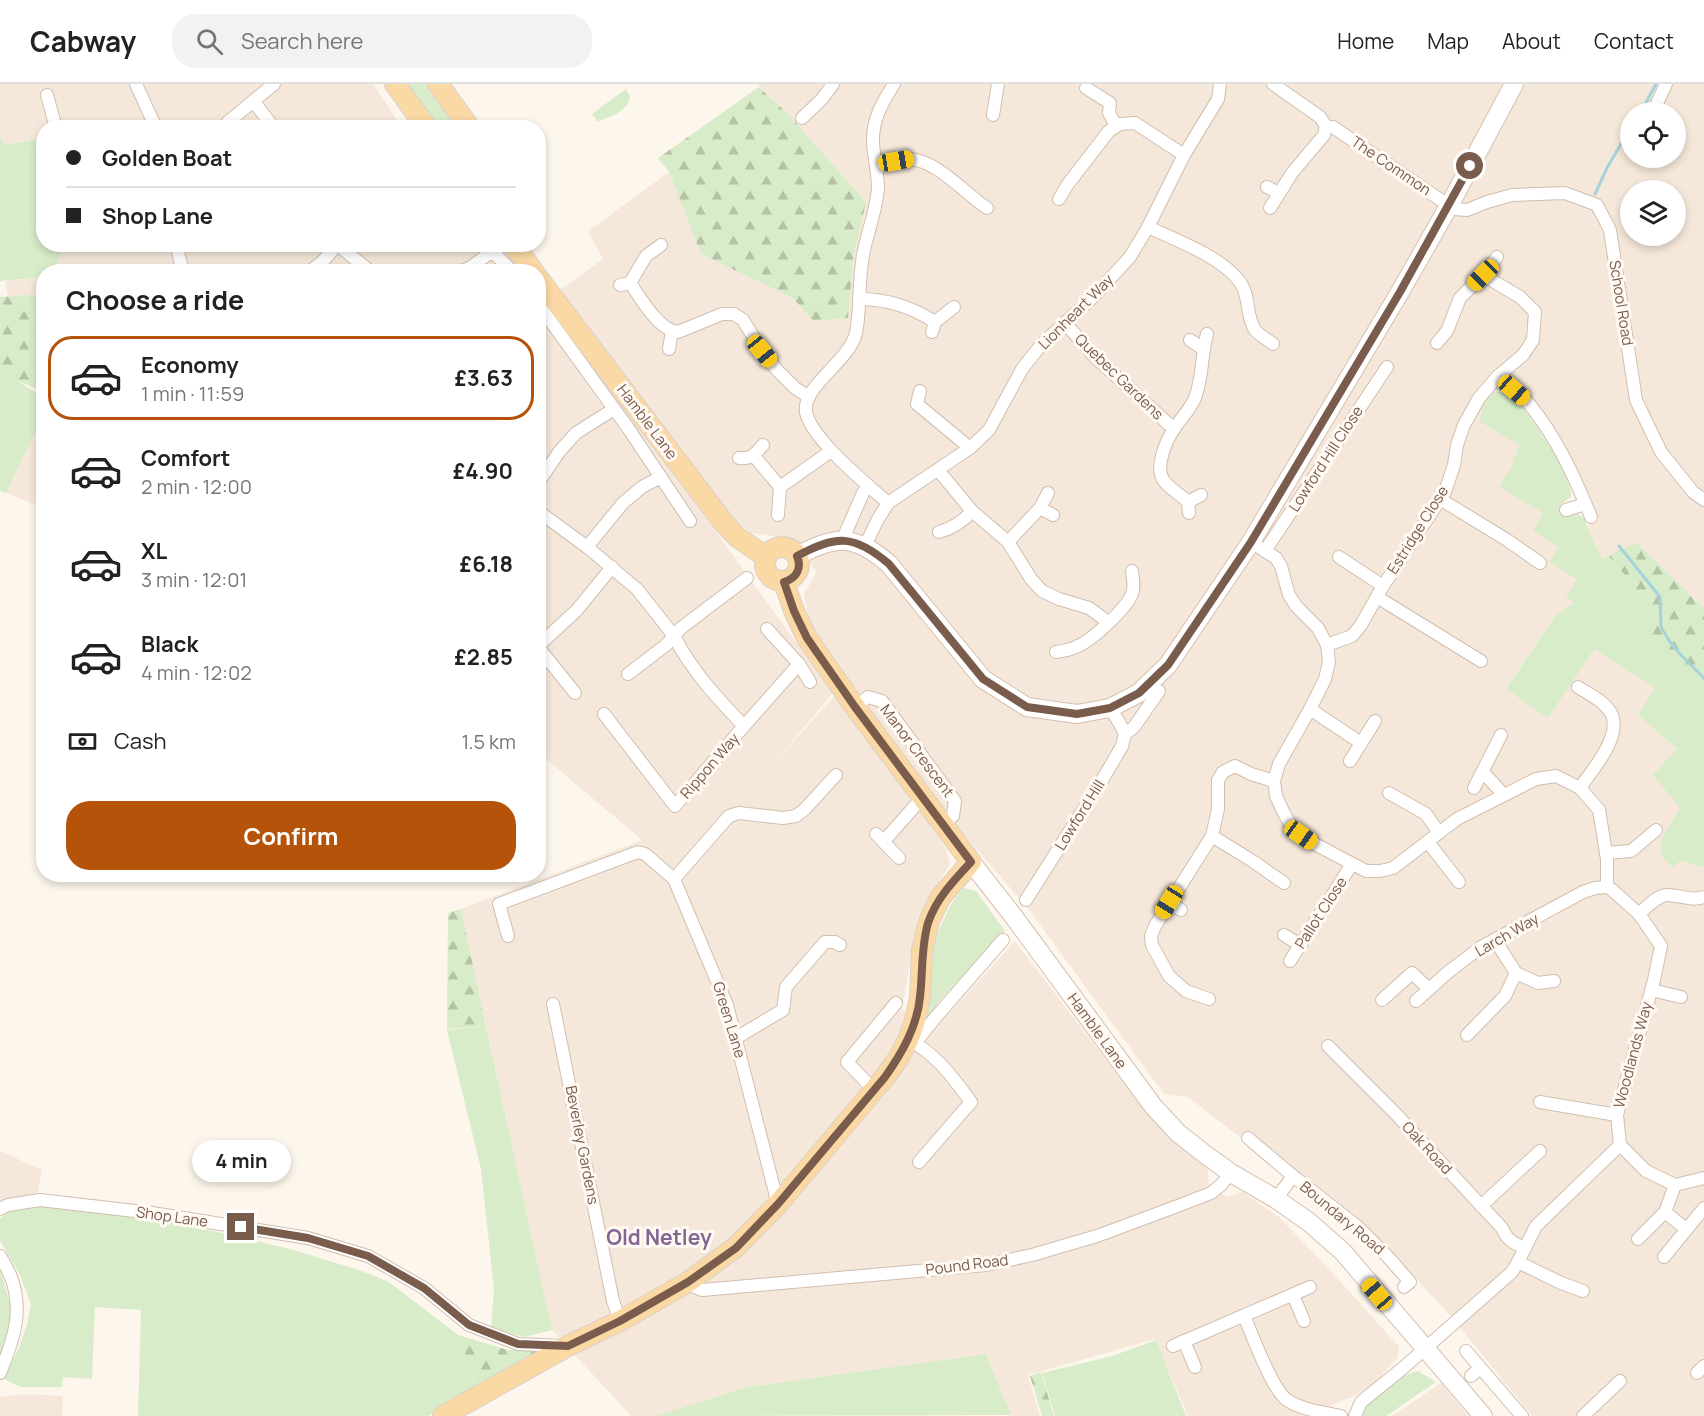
<!DOCTYPE html>
<html lang="en">
<head>
<meta charset="utf-8">
<style>
  :root { --surface:#fff; --page:#f2f2f2; --text:#222; --muted:#767676; --line:#e0e0e0; --accent:#b45309 }
  body { margin:0; font-family:Manrope,sans-serif; background:var(--page); color:var(--text); height:100vh; display:flex; flex-direction:column; font-size:22px; white-space:nowrap }
  * { box-sizing:border-box; margin:0 }
  p { font-size:20px; color:var(--muted) }
  .icon { flex:none; width:33px; height:33px; fill:none; stroke:currentColor; stroke-width:2; stroke-linecap:round; stroke-linejoin:round }
  .map { position:relative; flex:1; overflow:hidden }
  .side { position:absolute; left:36px; top:180px; width:510px; height:618px; display:flex; flex-direction:column; background:var(--surface); border-radius:24px; box-shadow:0 3px 9px #0003 }
  .side>* { flex:none }
  .banner { position:absolute; left:36px; top:36px; width:510px; height:132px; border-radius:24px; box-shadow:0 3px 9px #0003; display:grid; align-content:center; height:132px; padding:0 30px; background:var(--surface) }
  .fabs { position:absolute; left:1620px; top:18px; display:grid; gap:12px }
  .fabs a { display:grid; place-items:center; width:66px; height:66px; border-radius:50%; background:var(--surface); box-shadow:0 3px 9px #0003; font-size:30px }
  .end { position:absolute; width:27px; height:27px; margin:-14px; border:8px solid #7a5c4d; background:#fff; box-shadow:0 0 0 3px #fff }
  .from { border-radius:50% }
  .bubble { position:absolute; height:42px; border-radius:21px; background:var(--surface); box-shadow:0 3px 9px #0003; font-size:20px; font-weight:700; line-height:42px; text-align:center }
  .car { position:absolute; width:18px; height:36px; margin:-18px -9px; border-radius:8px; box-shadow:0 0 4px 2px #0007; background:linear-gradient(#f5c518 24%,#345 0 40%,#f5c518 0 76%,#345 0 86%,#f5c518 0) }
  .banner b { display:flex; align-items:center; gap:21px; height:57px; font-size:22px }
  .banner b+b { border-top:2px solid var(--line) }
  .banner i { width:15px; height:15px; background:var(--text) }
  ul { padding:0; list-style:none }
  li { display:flex; align-items:center; gap:18px; height:84px; margin:0 12px 9px; padding:0 18px; border:3px solid transparent; border-radius:24px }
  li div { flex:1 }
  li b { display:block; font-size:22px }
  li em { font-style:normal; font-weight:700 }
  li.selected { border-color:var(--accent) }
  li>.icon { width:54px; height:54px; stroke-width:1.5 }
  h2 { padding:0 30px; font-size:27px; line-height:72px }
  .pay { display:flex; align-items:center; gap:15px; height:66px; padding:0 30px; font-size:22px }
  .pay p { margin-inline-start:auto }
  .primary-button { display:flex; gap:12px; margin-top:auto; padding:12px 30px }
  .primary-button a { flex:1; height:69px; border-radius:24px; background:var(--accent); color:#fff; font-size:24px; font-weight:700; line-height:69px; text-align:center }
  header { display:flex; align-items:center; gap:36px; box-sizing:border-box; height:84px; padding:0 30px; background:var(--surface); border-bottom:2px solid var(--line) }
  header strong { font-size:28px }
  nav { display:flex; gap:33px; margin-inline-start:auto; font-size:21px }
  .search { width:420px; height:54px; background:var(--page); display:flex; align-items:center; gap:15px; box-sizing:border-box; padding:0 21px; border-radius:24px; color:var(--muted); font-size:22px }
  .map>svg:first-child { display:block }
  .residential { fill:#f5e8da; fill-rule:evenodd }
  .green { fill:#d8ecc9 }
  .forest { fill:url(#forest-firs) }
  .lines { fill:none; stroke-linecap:round; stroke-linejoin:round }
  .stream { stroke:#a5d3da; stroke-width:3 }
  .street-casing { stroke:#d1beb0; stroke-width:14 }
  .secondary-casing { stroke:#d6c0b0; stroke-width:20 }
  .primary-casing { stroke:#dad1cd; stroke-width:22 }
  .street { stroke:#fff; stroke-width:12 }
  .secondary { stroke:#fff; stroke-width:18 }
  .primary { stroke:#fbd9a5; stroke-width:20 }
  .route { stroke:#7a5c4d; stroke-width:8 }
  .labels { text-anchor:middle; stroke-width:6; stroke-linejoin:round; paint-order:stroke }
  .street-label { font-size:15px; fill:#7a5c4d; stroke:#fffaf3 }
  .district-label { font-size:21px; font-weight:bold; fill:#846695; stroke:#fffaf3 }
</style>
</head>
<body>
<header>
<strong>Cabway</strong>
<div class="search"><svg class="icon" aria-label="search" viewBox="0 0 24 24"><circle cx="10" cy="10" r="6"/><path d="M15 15l6 6"/></svg>Search here</div>
<nav><a>Home</a><a>Map</a><a>About</a><a>Contact</a></nav>
</header>
<div class="map">
<svg width="1704" height="1332" viewBox="0 0 1704 1332">
  <defs>
    <pattern id="forest-firs" width="22" height="20" patternUnits="userSpaceOnUse" patternTransform="scale(1.5)"><rect width="22" height="20" fill="#d8ecc9"/><path d="M5 1l3.5 6h-7zM16 11l3.5 6h-7z" fill="#b4c2a5"/></pattern>
  </defs>
  <rect width="100%" height="100%" fill="#fdf6ec"/>
  <g class="residential">
    <path d="M0,0H373L402,43L44,44L43,54L4,61L0,51Z"/>
    <path d="M757,0H1704V524L1636,458L1602,476L1587,442L1599,436L1577,384L1558,350L1539,323L1510,295L1494,308L1519,361L1511,383L1499,403L1543,429L1558,463L1550,478L1577,496L1575,519L1555,532L1506,605L1579,586L1593,565L1656,604L1638,631L1677,665L1680,724L1663,752L1680,777L1704,783V1332H1532L1448,1229L1393,1170L1354,1132L1323,1106L1233,1048L1188,1013L1164,1010L1030,827L955,740L846,598L811,550L804,510L817,488L789,454L751,449L715,418L560,206L603,175L588,147L669,88L701,170L793,214L813,237L848,234L853,176L866,118L789,31ZM1630,28H1676V74H1630ZM1630,106H1676V152H1630Z"/>
    <path d="M64,160L501,161L524,187L54,188Z"/>
    <path d="M43,193V210L8,212L5,197Z"/>
    <path d="M539,204L833,609L773,680L836,610L903,701L946,765L950,780L918,832L902,925L930,950L1015,857L1144,1026L1173,1056L1207,1083L1209,1100L1227,1113L1242,1108L1279,1133L1330,1186L1399,1263L1398,1273L1373,1301L1355,1312L1332,1321L1324,1332H1188L1155,1255L1028,1291L1040,1332H1009L1011,1331L986,1270L747,1303L655,1332H631L552,1246L461,825L642,756L539,669Z"/>
    <path d="M43,332V424L6,409Z"/>
    <path d="M0,1067L42,1086L37,1110L0,1118Z"/>
    <path d="M1441,1299L1468,1332H1392Z"/>
    <path d="M23,1310L63,1312L62,1332H0V1313Z"/>
  </g>
  <g class="green">
    <path d="M402,0H433L465,43H434Z"/>
    <path d="M626,5L630,12C628,29 611,31 598,38L592,30Z"/>
    <path d="M0,51L4,61L43,54L44,160L64,161L54,187L44,188L43,193L0,197Z"/>
    <path d="M0,286L44,314L43,332L6,409L0,407Z"/>
    <path d="M1494,308C1498,308 1504,308 1508,309C1524,319 1575,396 1571,413L1561,420L1566,432L1578,430L1583,433L1602,476L1620,465L1704,598V783L1680,777L1673,784L1660,770L1663,752L1680,724L1653,691L1677,665L1638,631L1655,604L1594,565L1548,634L1506,605L1555,532L1574,519L1566,512L1577,496L1550,478L1558,463L1533,447L1543,429L1499,403L1511,383L1519,361L1479,337L1484,318Z"/>
    <path d="M963,804L976,807L1005,847L940,916L925,941L923,940L929,910L934,856L950,822Z"/>
    <path d="M486,942L552,1246L524,1253L491,1244L494,1205L481,1085L447,946Z"/>
    <path d="M41,1121L187,1141L290,1165L359,1186L389,1198L458,1251L477,1305L428,1332H138L141,1226L95,1223L92,1295L63,1293L62,1303H21L4,1295L19,1263L27,1241L31,1220L20,1191L0,1157V1134L11,1127Z"/>
    <path d="M0,1185L12,1226L5,1259L0,1272Z"/>
    <path d="M1156,1256L1186,1332H1055L1042,1289L1112,1272Z"/>
    <path d="M986,1270L1011,1331L655,1332L747,1303Z"/>
    <path d="M1418,1287L1436,1298L1386,1332H1363L1362,1329L1368,1319L1406,1291Z"/>
  </g>
  <g class="forest">
    <path d="M759,3L789,31L866,118L853,176L848,234L813,237L793,214L701,170L669,88L658,74Z"/>
    <path d="M43,210H44L43,307L15,296L0,286V213Z"/>
    <path d="M1636,458L1704,524V621L1701,614L1651,554L1649,527L1634,502L1609,472Z"/>
    <path d="M461,825L486,942L447,945L448,829Z"/>
    <path d="M458,1251L508,1266L538,1265L540,1270L499,1288L477,1305Z"/>
    <path d="M1041,1288L1054,1332H1042L1030,1292Z"/>
  </g>
  <g class="lines">
    <g class="stream">
      <path d="M1641,28L1656,0"/>
      <path d="M1595,110L1608,82L1630,45"/>
      <path d="M1619,462L1660,513L1661,543L1670,558L1682,572L1704,594"/>
    </g>
    <g class="street-casing">
      <g id="street">
        <path d="M136,0L156,44"/>
        <path d="M1086,4L1110,19L1109,29L1116,42"/>
        <path d="M47,11L56,44"/>
        <path d="M254,18L274,44"/>
        <path d="M1653,28L1666,0"/>
        <path d="M993,31L998,0"/>
        <path d="M802,34L822,15L833,0"/>
        <path d="M228,38L274,0"/>
        <path d="M1333,43L1454,125L1467,126L1487,118L1512,111L1565,109L1597,121L1610,146L1636,316L1661,368L1693,408L1704,416"/>
        <path d="M877,81C887,79 899,75 909,75C937,76 964,109 987,124"/>
        <path d="M1267,103L1279,109"/>
        <path d="M1059,115L1068,100L1109,47L1120,40L1135,39L1184,71"/>
        <path d="M1270,124L1292,89L1324,51L1326,42L1320,33L1273,0"/>
        <path d="M1148,143C1176,156 1222,173 1240,198C1251,214 1245,230 1255,246C1259,251 1268,256 1273,260"/>
        <path d="M176,160L183,188"/>
        <path d="M338,161L371,188"/>
        <path d="M309,188L322,178L338,160"/>
        <path d="M459,188L471,183L490,169L496,171L513,188"/>
        <path d="M630,199C640,213 659,247 678,248L722,230H734L743,236L762,267L777,286L795,304L809,313"/>
        <path d="M620,201L630,199L646,172L661,161"/>
        <path d="M859,215C886,215 912,223 935,238"/>
        <path d="M538,220L628,344L690,437"/>
        <path d="M1065,239L1095,273L1174,345"/>
        <path d="M932,248L935,238L954,223"/>
        <path d="M1190,256L1203,265"/>
        <path d="M1437,259L1447,247L1460,214L1483,191L1497,173"/>
        <path d="M669,265L672,247"/>
        <path d="M1498,292C1508,301 1521,310 1530,321C1557,354 1575,394 1591,433"/>
        <path d="M920,307L917,320L970,364"/>
        <path d="M754,372L780,403L778,431"/>
        <path d="M739,374C751,376 756,369 763,361"/>
        <path d="M938,386L972,427L1008,458L1031,495L1042,507L1059,515L1089,524L1108,538"/>
        <path d="M538,399L559,368L576,349L614,325"/>
        <path d="M780,403L831,367"/>
        <path d="M1440,415L1507,456L1540,479"/>
        <path d="M1188,418L1201,411"/>
        <path d="M888,419C867,400 811,355 806,328C802,302 849,278 856,249C861,224 858,197 863,171C867,149 876,128 878,105C878,89 874,74 873,59C872,36 882,19 894,0"/>
        <path d="M1040,424L1053,431"/>
        <path d="M1566,426L1585,420"/>
        <path d="M538,427L587,463L637,505L674,552L681,544L747,494"/>
        <path d="M1189,429L1188,418C1181,411 1169,404 1164,397C1154,384 1166,357 1174,345C1181,334 1190,326 1195,314C1203,294 1201,271 1207,250"/>
        <path d="M939,448C953,444 963,438 972,427"/>
        <path d="M842,457L863,409L868,401"/>
        <path d="M1008,458L1040,424L1048,409"/>
        <path d="M1251,458L1276,474L1281,482L1289,511L1296,522L1318,544L1327,561L1329,578L1325,595L1310,625L1279,680L1274,697L1276,712L1283,727L1290,740L1301,751L1313,759L1366,787H1380L1393,784L1457,735L1536,695L1556,692L1580,704L1599,726L1607,775V803"/>
        <path d="M865,462L877,437L888,419L970,364L989,346L1022,285L1041,261L1094,212L1130,173L1148,143L1184,71L1218,15L1220,0"/>
        <path d="M587,463L623,419L642,403L661,393"/>
        <path d="M1265,467L1387,283"/>
        <path d="M1339,473L1383,502"/>
        <path d="M1377,513L1481,577"/>
        <path d="M1327,561L1352,552L1361,541L1383,502L1445,408L1454,381L1457,361L1464,341L1479,314L1498,292L1523,271L1533,256L1535,228L1520,213L1483,191"/>
        <path d="M538,562L577,526L612,483"/>
        <path d="M538,563L575,609"/>
        <path d="M1056,568C1064,567 1071,566 1078,562C1092,556 1126,525 1132,510C1135,503 1133,495 1132,487"/>
        <path d="M799,580L810,598"/>
        <path d="M628,590L666,561L674,552C691,586 718,615 744,642L799,580L767,545"/>
        <path d="M1578,603C1589,610 1604,617 1611,629C1623,652 1592,686 1580,704"/>
        <path d="M855,623L868,613L882,617L955,717L953,732L942,740"/>
        <path d="M1310,625L1361,659"/>
        <path d="M604,630L675,722L744,642"/>
        <path d="M1125,650L1134,643L1159,607"/>
        <path d="M1350,677L1375,637"/>
        <path d="M1483,688L1503,710"/>
        <path d="M1474,704L1501,651"/>
        <path d="M1389,709L1426,730L1439,749"/>
        <path d="M876,750L899,774"/>
        <path d="M1212,752L1254,778L1284,799"/>
        <path d="M884,757L922,714"/>
        <path d="M1428,758L1459,798"/>
        <path d="M1606,769L1631,767L1656,746"/>
        <path d="M674,795L729,732L739,729L783,734L796,732L805,725L836,691"/>
        <path d="M1607,803L1611,805L1639,830L1661,862L1654,896L1617,1031L1620,1061L1646,1087L1675,1101L1704,1094"/>
        <path d="M1026,816L1104,693L1122,662L1125,650L1120,640L1110,624"/>
        <path d="M1169,818L1181,826"/>
        <path d="M1639,830C1647,823 1655,813 1666,811C1678,810 1690,818 1704,813"/>
        <path d="M1284,851L1300,861"/>
        <path d="M508,852L499,820L638,768L645,770L674,795L727,921L778,1120"/>
        <path d="M1290,877L1352,780"/>
        <path d="M1516,889L1538,899L1554,897"/>
        <path d="M1651,906L1681,913"/>
        <path d="M1209,915L1186,907L1169,892L1152,861L1151,852L1155,842L1212,752L1218,725V696L1223,688L1235,682L1251,690L1274,697"/>
        <path d="M1382,916L1412,889L1429,905"/>
        <path d="M1416,917L1447,889L1481,863L1583,808L1595,804L1607,803"/>
        <path d="M553,920L613,1217L620,1237"/>
        <path d="M1467,951L1505,912L1516,889L1495,856"/>
        <path d="M736,954L783,926L786,903L825,858H835L840,861"/>
        <path d="M908,956C936,969 953,994 971,1018L919,1078"/>
        <path d="M915,959L935,934L1003,856"/>
        <path d="M1328,962L1395,1029L1502,1144C1507,1156 1513,1159 1525,1164"/>
        <path d="M874,1006L847,978L896,919"/>
        <path d="M1540,1018L1617,1031"/>
        <path d="M1248,1054L1293,1092L1358,1143L1387,1172L1410,1198L1404,1203"/>
        <path d="M1276,1115L1293,1092"/>
        <path d="M1481,1122L1540,1067"/>
        <path d="M0,1125L8,1121L40,1116L152,1129L308,1154L368,1172L424,1204L469,1241L518,1260L564,1262"/>
        <path d="M1665,1128L1686,1145"/>
        <path d="M1638,1155L1665,1128L1675,1101"/>
        <path d="M0,1172C4,1179 8,1186 11,1193C24,1228 13,1257 0,1289"/>
        <path d="M1664,1173L1704,1124"/>
        <path d="M1518,1178L1561,1199L1583,1207"/>
        <path d="M688,1198L694,1203L702,1206L986,1181L1032,1171L1097,1152L1175,1123L1211,1109L1221,1101L1231,1089"/>
        <path d="M1293,1211L1304,1237"/>
        <path d="M1244,1232C1252,1250 1272,1306 1287,1316C1302,1326 1323,1328 1341,1332"/>
        <path d="M1184,1257L1195,1283"/>
        <path d="M1173,1262L1310,1203"/>
        <path d="M1466,1267L1522,1332"/>
        <path d="M1697,1289L1704,1282"/>
        <path d="M1471,1292L1480,1284"/>
        <path d="M1355,1332L1361,1318L1403,1284L1512,1188L1518,1178L1536,1142L1620,1061"/>
        <path d="M1583,1332L1620,1297"/>
      </g>
    </g>
    <g class="secondary-casing">
      <g id="secondary">
        <path d="M797,472C836,451 854,450 889,480L983,595L1027,623L1077,630L1110,624L1139,609L1168,581L1251,458L1400,208L1449,122L1514,0"/>
        <path d="M971,778L1014,833L1153,1022L1178,1049L1206,1071L1231,1089L1276,1115L1309,1138L1343,1168L1483,1332"/>
      </g>
    </g>
    <g class="primary-casing">
      <g id="primary">
        <path d="M395,0L427,44"/>
        <path d="M438,0L470,44"/>
        <path d="M513,160L534,188"/>
        <path d="M538,194L724,439L737,453L766,473"/>
        <circle cx="782" cy="480" r="17"/>
        <path d="M443,1332L568,1262L620,1237L688,1198L736,1163L778,1120L885,993L898,975L908,956L914,940L920,914L922,866L929,837L940,814L971,778L855,623L807,554L794,527L784,498"/>
      </g>
    </g>
    <use href="#street" class="street"/>
    <use href="#secondary" class="secondary"/>
    <use href="#primary" class="primary"/>
  </g>
  <g class="lines">
    <path class="route" d="M241,1143L308,1154L368,1172L424,1204L469,1241L518,1260L568,1262L620,1237L688,1198L736,1164L778,1120L885,993C902,969 917,943 920,913C923,887 921,863 928,839C936,815 954,796 971,778L855,623L807,554L794,527L784,498C797,494 802,484 797,472C836,451 854,450 889,480L983,595L1027,623L1077,630L1110,624L1139,609L1168,581L1251,458L1400,208L1470,82"/>
  </g>
  <g class="labels">
    <g class="street-label">
      <text transform="translate(1391 82) rotate(34)" y="5">The Common</text>
      <text transform="translate(1621 219) rotate(81)" y="5">School Road</text>
      <text transform="translate(1076 228) rotate(-45)" y="5">Lionheart Way</text>
      <text transform="translate(1119 293) rotate(44)" y="5">Quebec Gardens</text>
      <text transform="translate(647 338) rotate(53)" y="5">Hamble Lane</text>
      <text transform="translate(1326 375) rotate(-57)" y="5">Lowford Hill Close</text>
      <text transform="translate(1418 446) rotate(-58)" y="5">Estridge Close</text>
      <text transform="translate(917 667) rotate(53)" y="5">Manor Crescent</text>
      <text transform="translate(710 682) rotate(-49)" y="5">Rippon Way</text>
      <text transform="translate(1080 731) rotate(-58)" y="5">Lowford Hill</text>
      <text transform="translate(1321 829) rotate(-57)" y="5">Pallot Close</text>
      <text transform="translate(1507 851) rotate(-30)" y="5">Larch Way</text>
      <text transform="translate(729 936) rotate(73)" y="5">Green Lane</text>
      <text transform="translate(1097 947) rotate(54)" y="5">Hamble Lane</text>
      <text transform="translate(1633 971) rotate(-75)" y="5">Woodlands Way</text>
      <text transform="translate(582 1061) rotate(79)" y="5">Beverley Gardens</text>
      <text transform="translate(1427 1064) rotate(47)" y="5">Oak Road</text>
      <text transform="translate(172 1133) rotate(8)" y="5">Shop Lane</text>
      <text transform="translate(1342 1134) rotate(40)" y="5">Boundary Road</text>
      <text transform="translate(967 1181) rotate(-7)" y="5">Pound Road</text>
    </g>
    <g class="district-label">
      <text x="659" y="1161">Old Netley</text>
    </g>
  </g>
</svg>
<div class="fabs">
<a><svg class="icon" aria-label="locate" viewBox="0 0 24 24"><circle cx="12" cy="12" r="6"/><path d="M12 2v4M12 18v4M2 12h4M18 12h4"/></svg></a>
<a><svg class="icon" aria-label="layers" viewBox="0 0 24 24"><path d="M12 4l9 5-9 5-9-5zM3 14l9 5 9-5"/></svg></a>
</div>
<i class="end from" style="left:1470px;top:82px"></i>
<i class="end" style="left:241px;top:1143px"></i>
<div class="bubble" style="left:192px;top:1056px;width:99px">4 min</div>
<i class="car" style="left:896px;top:77px;rotate:81deg"></i>
<i class="car" style="left:1483px;top:191px;rotate:225deg"></i>
<i class="car" style="left:762px;top:267px;rotate:141deg"></i>
<i class="car" style="left:1514px;top:306px;rotate:131deg"></i>
<i class="car" style="left:1301px;top:751px;rotate:125deg"></i>
<i class="car" style="left:1169px;top:818px;rotate:212deg"></i>
<i class="car" style="left:1377px;top:1210px;rotate:319deg"></i>
<div class="banner">
<b><i class="from"></i>Golden Boat</b>
<b><i></i>Shop Lane</b>
</div>
<section class="side">
<h2>Choose a ride</h2>
<ul>
<li class="selected"><svg class="icon" aria-label="car" viewBox="0 0 24 24"><path d="M5 17H2v-5l4-1 3-4h7l3 4 3 1v5h-3M9 17h6M6 11h13"/><circle cx="7" cy="17" r="2"/><circle cx="17" cy="17" r="2"/></svg><div><b>Economy</b><p>1 min · 11:59</p></div><em>£3.63</em></li>
<li><svg class="icon" aria-label="car" viewBox="0 0 24 24"><path d="M5 17H2v-5l4-1 3-4h7l3 4 3 1v5h-3M9 17h6M6 11h13"/><circle cx="7" cy="17" r="2"/><circle cx="17" cy="17" r="2"/></svg><div><b>Comfort</b><p>2 min · 12:00</p></div><em>£4.90</em></li>
<li><svg class="icon" aria-label="car" viewBox="0 0 24 24"><path d="M5 17H2v-5l4-1 3-4h7l3 4 3 1v5h-3M9 17h6M6 11h13"/><circle cx="7" cy="17" r="2"/><circle cx="17" cy="17" r="2"/></svg><div><b>XL</b><p>3 min · 12:01</p></div><em>£6.18</em></li>
<li><svg class="icon" aria-label="car" viewBox="0 0 24 24"><path d="M5 17H2v-5l4-1 3-4h7l3 4 3 1v5h-3M9 17h6M6 11h13"/><circle cx="7" cy="17" r="2"/><circle cx="17" cy="17" r="2"/></svg><div><b>Black</b><p>4 min · 12:02</p></div><em>£2.85</em></li>
</ul>
<div class="pay"><svg class="icon" aria-label="cash" viewBox="0 0 24 24"><path d="M3 7h18v10H3z"/><circle cx="12" cy="12" r="2"/></svg>Cash<p>1.5 km</p></div>
<div class="primary-button"><a>Confirm</a></div>
</section>
</div>
</body>
</html>
